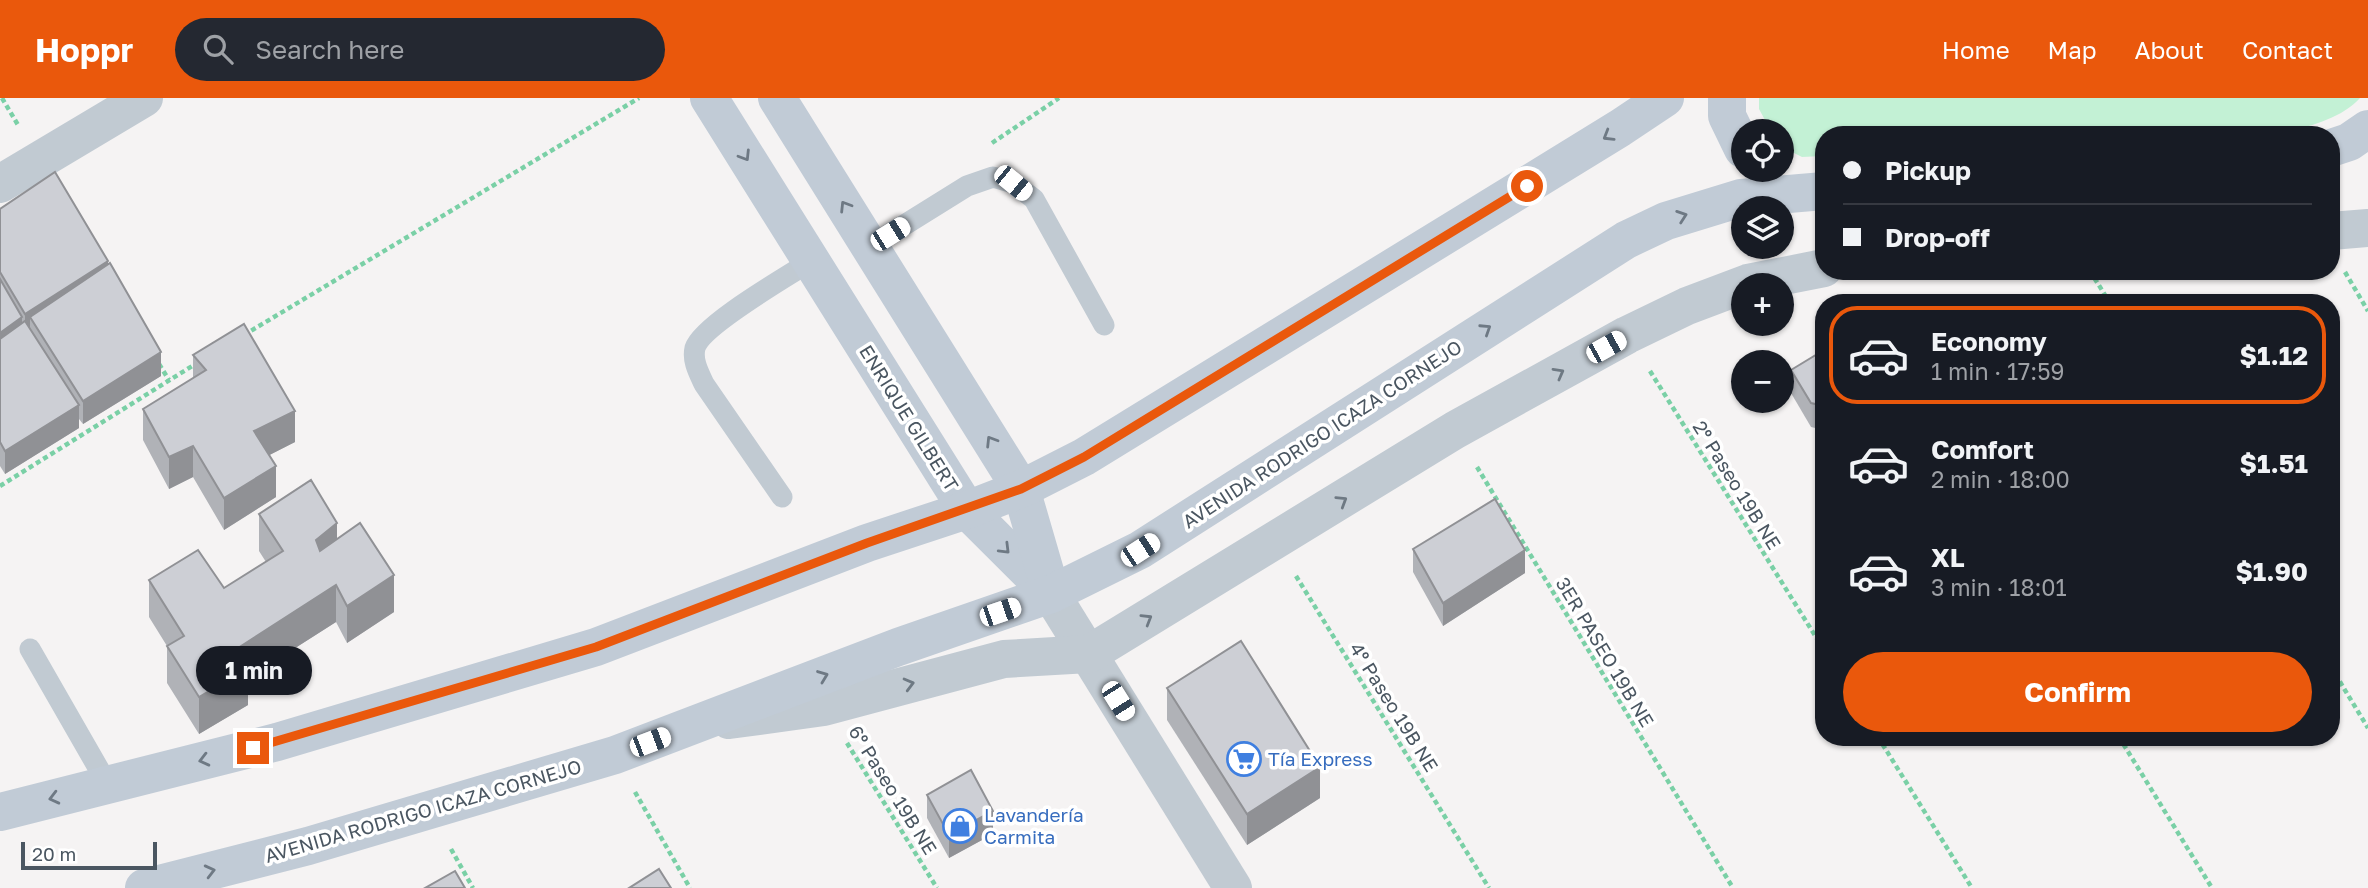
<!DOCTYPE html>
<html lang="en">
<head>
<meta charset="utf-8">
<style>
  :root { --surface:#171b24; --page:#242831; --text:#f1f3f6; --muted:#9ea1a6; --line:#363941; --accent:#ea580c }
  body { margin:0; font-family:"Golos Text",sans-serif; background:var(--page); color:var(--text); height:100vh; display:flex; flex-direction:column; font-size:26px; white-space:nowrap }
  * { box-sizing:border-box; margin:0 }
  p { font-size:23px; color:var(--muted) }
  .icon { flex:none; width:38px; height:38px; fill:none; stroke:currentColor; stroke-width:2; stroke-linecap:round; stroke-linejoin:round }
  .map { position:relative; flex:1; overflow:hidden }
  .details { position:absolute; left:1815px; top:196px; width:525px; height:452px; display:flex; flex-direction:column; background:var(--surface); border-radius:28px; box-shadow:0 2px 5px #0004 }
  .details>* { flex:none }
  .hud { position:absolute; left:1815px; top:28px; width:525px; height:154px; border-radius:28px; box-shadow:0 2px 5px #0004; display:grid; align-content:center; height:154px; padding:0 28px; background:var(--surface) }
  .tools { position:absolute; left:1731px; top:21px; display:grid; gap:14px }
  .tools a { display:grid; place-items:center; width:63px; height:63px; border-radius:50%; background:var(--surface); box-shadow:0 2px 5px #0004; font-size:35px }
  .scale { position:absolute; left:21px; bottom:18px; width:136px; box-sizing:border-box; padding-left:7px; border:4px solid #4a5661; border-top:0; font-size:19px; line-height:24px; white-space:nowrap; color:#4a5661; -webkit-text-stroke:5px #fff; paint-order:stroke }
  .end { position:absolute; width:32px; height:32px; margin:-16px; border:9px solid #ea580c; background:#fff; box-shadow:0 0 0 4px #fff }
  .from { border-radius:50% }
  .bubble { position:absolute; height:49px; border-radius:24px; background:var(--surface); box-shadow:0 2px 5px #0004; font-size:23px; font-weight:700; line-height:49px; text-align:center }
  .car { position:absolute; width:21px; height:42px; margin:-21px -10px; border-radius:9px; box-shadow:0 0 5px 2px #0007; background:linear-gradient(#fff 24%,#345 0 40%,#fff 0 76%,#345 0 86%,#fff 0) }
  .hud b { display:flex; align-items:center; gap:24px; height:66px; font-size:26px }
  .hud b+b { border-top:2px solid var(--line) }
  .hud i { width:18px; height:18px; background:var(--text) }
  ul { padding:12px 0 0; list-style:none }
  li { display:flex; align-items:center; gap:21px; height:98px; margin:0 14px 10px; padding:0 14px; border:4px solid transparent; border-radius:28px }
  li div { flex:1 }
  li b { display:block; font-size:26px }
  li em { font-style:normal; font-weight:700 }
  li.active { border-color:var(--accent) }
  li>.icon { width:63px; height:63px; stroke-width:1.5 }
  .button { display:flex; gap:14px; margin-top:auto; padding:14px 28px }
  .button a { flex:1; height:80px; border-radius:42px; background:var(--accent); color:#fff; font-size:28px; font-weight:700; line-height:80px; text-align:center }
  header { display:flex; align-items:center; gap:42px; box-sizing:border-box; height:98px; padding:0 35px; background:var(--accent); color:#fff }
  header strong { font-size:33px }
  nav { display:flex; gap:38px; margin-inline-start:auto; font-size:24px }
  .search { width:490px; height:63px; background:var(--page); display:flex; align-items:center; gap:18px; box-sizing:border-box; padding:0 24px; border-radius:38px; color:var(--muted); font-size:26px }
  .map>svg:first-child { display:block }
  .green { fill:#c3f1d5 }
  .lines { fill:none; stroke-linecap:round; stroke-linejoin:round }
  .path { stroke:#7ad0a6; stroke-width:4.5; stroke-dasharray:5 3.5; stroke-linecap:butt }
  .lane { stroke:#c1cad2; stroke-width:21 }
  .street { stroke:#c1cad2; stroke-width:38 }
  .secondary { stroke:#c1cbd6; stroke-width:38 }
  .wall { fill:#b0b2b7 }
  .shaded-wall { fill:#909195 }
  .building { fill:#cdcfd5; stroke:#909195; stroke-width:2 }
  .oneway { stroke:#6e7984 }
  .oneway2 { stroke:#6e7983 }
  .route { stroke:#ea580c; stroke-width:9 }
  .labels { text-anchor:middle; stroke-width:7; stroke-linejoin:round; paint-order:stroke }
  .street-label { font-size:19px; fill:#4a5661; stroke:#fff }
  .shop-label { font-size:19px; fill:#366cbe; stroke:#fff; text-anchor:start }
</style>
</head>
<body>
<header>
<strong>Hoppr</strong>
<div class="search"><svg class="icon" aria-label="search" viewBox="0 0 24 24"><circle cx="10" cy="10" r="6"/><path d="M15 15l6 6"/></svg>Search here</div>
<nav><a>Home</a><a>Map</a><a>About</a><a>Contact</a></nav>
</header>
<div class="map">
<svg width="2368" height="790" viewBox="0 0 2368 790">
  <rect width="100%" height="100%" fill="#f5f3f3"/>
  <path class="green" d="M1759,0H2360C2338,24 2297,32 2266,37H1824L1823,58L1802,59L1782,49V33H1771L1759,11Z"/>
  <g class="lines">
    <g class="path">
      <path d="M2,0L18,27"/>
      <path d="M992,45L1059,0"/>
      <path d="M2090,173L2110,205"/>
      <path d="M2345,174L2368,213"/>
      <path d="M244,237L639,0"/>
      <path d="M159,266L169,282"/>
      <path d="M1650,273L1824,552"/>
      <path d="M1477,369L1733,790"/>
      <path d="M0,388L197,265"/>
      <path d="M1296,478L1489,790"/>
      <path d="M2331,569L2368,630"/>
      <path d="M1878,639L1972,790"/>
      <path d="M2119,639L2212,790"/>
      <path d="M847,645L937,790"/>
      <path d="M635,694L690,790"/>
      <path d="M451,751L473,790"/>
    </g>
    <g class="lane">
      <path d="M869,149L967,88L993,79L1013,85L1034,101L1104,227"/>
      <path d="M782,399L704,286C699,275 692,263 695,250C702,227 788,178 811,163"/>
      <path d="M30,551L108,687"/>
    </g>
    <g class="street">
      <path d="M0,86L144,0"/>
      <path d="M2331,133L2368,130"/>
      <path d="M1051,496L1233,790"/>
      <path d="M729,622L824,609L1004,561L1089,556L1455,332L1627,237L1687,208L1748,185L1824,170"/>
    </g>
    <g class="secondary">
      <path d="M709,0L967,412L1051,496"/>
      <path d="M777,0L1021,391L1051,494"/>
      <path d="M1727,0V18L1743,51"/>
      <path d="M2331,50L2349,44L2368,31"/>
      <path d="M0,714L277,644L596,549L867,445L967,412L1021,391L1084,359L1620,30L1665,0"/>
      <path d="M144,790L308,748L615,657L898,549L1051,496L1140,452L1626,142L1666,123L1741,100L1824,93"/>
    </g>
  </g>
  <g class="wall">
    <path d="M0,111L161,278L83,326L79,321V330L5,376L0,368Z"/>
    <path d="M1824,252V332L1811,329L1791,295V272Z"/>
    <path d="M193,257L295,344L269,357L276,399L224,432L193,379L169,391L143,342V311L193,280Z"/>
    <path d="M259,416L337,440L394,514L347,545L336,524L248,580V607L199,636L167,585V548L149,519V482L224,490L266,464L259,453Z"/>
    <path d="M1413,451L1525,475L1443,528L1413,474Z"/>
    <path d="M1167,590L1320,700L1247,747L1167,622Z"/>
    <path d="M927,697L993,736L949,760L927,720Z"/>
  </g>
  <g class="shaded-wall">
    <path d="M108,163V186L30,219V237L25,239V216Z"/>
    <path d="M22,219V242L0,258V235Z"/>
    <path d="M161,254V278L83,326V303Z"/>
    <path d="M79,307V330L5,376V353Z"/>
    <path d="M295,313V344L254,365V333Z"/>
    <path d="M193,348V379L169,391V359Z"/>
    <path d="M276,368V399L224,432V400Z"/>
    <path d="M337,425V462L316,479V442Z"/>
    <path d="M1525,452V475L1443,528V505Z"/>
    <path d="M394,477V514L347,545V508Z"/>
    <path d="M336,487V524L248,580V607L199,636V599L235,552Z"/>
    <path d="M1320,669V700L1247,747V716Z"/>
    <path d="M993,713V736L949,760V737Z"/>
  </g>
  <g class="building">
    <path d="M55,74L108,163L25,216L0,174V111Z"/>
    <path d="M110,165L161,254L83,303L30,219Z"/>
    <path d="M0,181L22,219L0,235Z"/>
    <path d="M25,223L79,307L5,353L0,344V241Z"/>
    <path d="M244,226L295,313L254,333L276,368L224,400L193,348L169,359L143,311L206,272L193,257Z"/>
    <path d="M1824,252V308L1811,305L1791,272Z"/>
    <path d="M311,382L337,425L316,442L320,453L360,425L394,477L347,508L336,487L235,552L248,570L199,599L167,548L184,538L149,482L198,452L224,490L283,453L259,416Z"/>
    <path d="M1495,401L1525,452L1443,505L1413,451Z"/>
    <path d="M1241,543L1320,669L1247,716L1167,590Z"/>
    <path d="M971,672L993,713L949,737L927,697Z"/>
    <path d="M659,771L671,790H629Z"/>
    <path d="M455,773L465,790H425Z"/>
  </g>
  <defs><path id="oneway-chevron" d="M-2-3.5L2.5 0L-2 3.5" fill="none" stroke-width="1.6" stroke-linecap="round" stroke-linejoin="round" transform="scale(1.75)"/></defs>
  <g class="oneway">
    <use href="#oneway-chevron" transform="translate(1608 38) rotate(149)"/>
    <use href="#oneway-chevron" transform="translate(745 58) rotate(58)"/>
    <use href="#oneway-chevron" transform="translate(845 108) rotate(-122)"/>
    <use href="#oneway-chevron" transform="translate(1682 118) rotate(-19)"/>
    <use href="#oneway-chevron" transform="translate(1486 231) rotate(-33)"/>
    <use href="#oneway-chevron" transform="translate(991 343) rotate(-122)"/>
    <use href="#oneway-chevron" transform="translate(1005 451) rotate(45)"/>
    <use href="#oneway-chevron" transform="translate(823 578) rotate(-21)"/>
    <use href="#oneway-chevron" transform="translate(204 662) rotate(166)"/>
    <use href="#oneway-chevron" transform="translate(54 700) rotate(166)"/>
    <use href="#oneway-chevron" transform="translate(210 773) rotate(-14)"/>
  </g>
  <g class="oneway2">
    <use href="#oneway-chevron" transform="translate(1559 275) rotate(-29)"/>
    <use href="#oneway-chevron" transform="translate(1342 403) rotate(-32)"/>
    <use href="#oneway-chevron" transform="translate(1147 521) rotate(-31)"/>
    <use href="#oneway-chevron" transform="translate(909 586) rotate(-15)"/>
  </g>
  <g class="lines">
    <path class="route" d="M253,650L596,549L867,445L1021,391L1084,359L1527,88"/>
  </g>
  <defs>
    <g id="supermarket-ring" transform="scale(1.75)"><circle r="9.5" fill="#fff" stroke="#3f7fe0" stroke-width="1.5"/><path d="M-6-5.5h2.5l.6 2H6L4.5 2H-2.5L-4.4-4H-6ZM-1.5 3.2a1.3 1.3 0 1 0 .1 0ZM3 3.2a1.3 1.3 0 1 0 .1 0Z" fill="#3f7fe0"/></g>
    <g id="shop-ring" transform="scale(1.75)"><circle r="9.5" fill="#fff" stroke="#3f7fe0" stroke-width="1.5"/><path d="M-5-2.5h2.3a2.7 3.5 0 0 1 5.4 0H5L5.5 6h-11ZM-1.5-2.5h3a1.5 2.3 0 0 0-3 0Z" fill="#3f7fe0"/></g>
  </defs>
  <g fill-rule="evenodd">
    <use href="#supermarket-ring" x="1244" y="661"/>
    <use href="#shop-ring" x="960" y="728"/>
  </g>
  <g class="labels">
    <g class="street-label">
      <text transform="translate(909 320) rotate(58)" y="7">ENRIQUE GILBERT</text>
      <text transform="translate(1322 336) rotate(-33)" y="7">AVENIDA RODRIGO ICAZA CORNEJO</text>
      <text transform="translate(1737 387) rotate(58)" y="7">2º Paseo 19B NE</text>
      <text transform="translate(1605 554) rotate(59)" y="7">3ER PASEO 19B NE</text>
      <text transform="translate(1394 609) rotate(58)" y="7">4º Paseo 19B NE</text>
      <text transform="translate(893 692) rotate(58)" y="7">6º Paseo 19B NE</text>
      <text transform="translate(423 713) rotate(-16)" y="7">AVENIDA RODRIGO ICAZA CORNEJO</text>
    </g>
    <g class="shop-label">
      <text x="1268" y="668">Tía Express</text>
      <text x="984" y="724">Lavandería<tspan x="984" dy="22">Carmita</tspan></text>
    </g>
  </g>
</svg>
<div class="tools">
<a><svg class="icon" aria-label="locate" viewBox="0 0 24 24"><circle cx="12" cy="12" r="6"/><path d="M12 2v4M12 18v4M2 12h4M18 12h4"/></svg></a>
<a><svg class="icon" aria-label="layers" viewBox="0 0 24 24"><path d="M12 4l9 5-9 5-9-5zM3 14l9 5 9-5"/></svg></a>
<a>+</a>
<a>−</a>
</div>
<div class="scale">20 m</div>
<i class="end from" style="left:1527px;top:88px"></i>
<i class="end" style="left:253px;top:650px"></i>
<div class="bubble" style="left:196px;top:548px;width:116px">1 min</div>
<i class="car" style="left:1013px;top:85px;rotate:129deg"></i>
<i class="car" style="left:890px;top:136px;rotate:58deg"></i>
<i class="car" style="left:1606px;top:249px;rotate:61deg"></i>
<i class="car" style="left:1140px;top:452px;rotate:57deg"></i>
<i class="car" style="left:1000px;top:514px;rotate:71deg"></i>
<i class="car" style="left:1118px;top:603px;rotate:148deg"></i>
<i class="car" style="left:650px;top:644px;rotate:69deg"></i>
<div class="hud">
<b><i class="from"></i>Pickup</b>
<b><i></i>Drop-off</b>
</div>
<section class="details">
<ul>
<li class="active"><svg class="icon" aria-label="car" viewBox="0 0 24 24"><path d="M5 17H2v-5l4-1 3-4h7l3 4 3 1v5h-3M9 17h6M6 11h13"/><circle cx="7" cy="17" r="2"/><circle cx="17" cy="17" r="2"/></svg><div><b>Economy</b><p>1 min · 17:59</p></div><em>$1.12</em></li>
<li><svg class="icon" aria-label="car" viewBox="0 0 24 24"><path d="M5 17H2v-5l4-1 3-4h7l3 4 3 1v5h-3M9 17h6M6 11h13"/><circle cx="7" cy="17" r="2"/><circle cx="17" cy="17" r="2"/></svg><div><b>Comfort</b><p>2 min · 18:00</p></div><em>$1.51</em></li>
<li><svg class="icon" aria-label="car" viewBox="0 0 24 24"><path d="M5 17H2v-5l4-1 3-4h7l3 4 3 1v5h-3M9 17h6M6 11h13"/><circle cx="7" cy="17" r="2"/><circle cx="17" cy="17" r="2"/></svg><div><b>XL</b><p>3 min · 18:01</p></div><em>$1.90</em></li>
</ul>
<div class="button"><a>Confirm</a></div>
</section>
</div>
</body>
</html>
